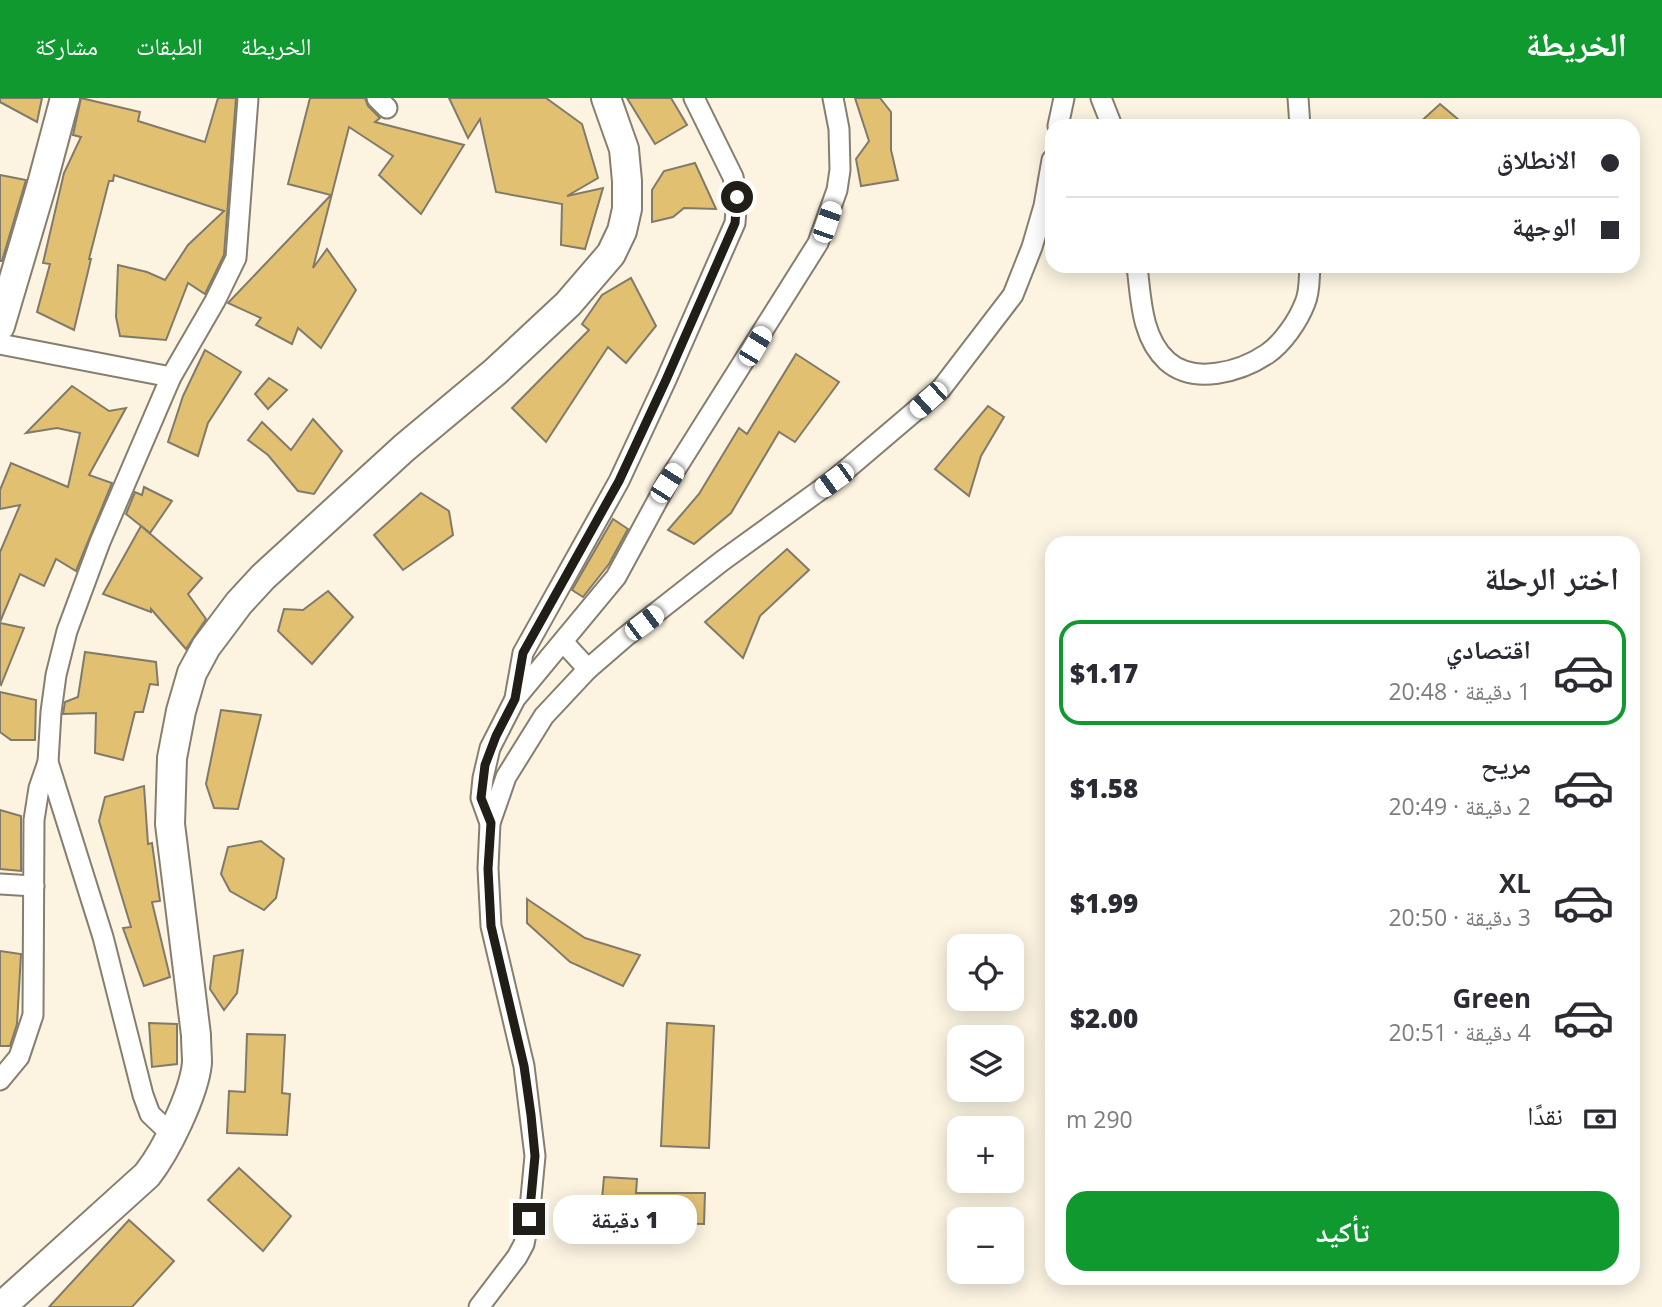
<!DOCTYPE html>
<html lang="ar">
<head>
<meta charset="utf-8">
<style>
  :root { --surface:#fff; --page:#f2f2f3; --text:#2b2b33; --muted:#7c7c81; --line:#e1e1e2; --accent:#0f992f }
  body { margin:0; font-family:"Open Sans","Noto Naskh Arabic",sans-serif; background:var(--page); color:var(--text); direction:rtl; height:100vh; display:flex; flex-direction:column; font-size:26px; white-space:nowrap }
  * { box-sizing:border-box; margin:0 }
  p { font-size:23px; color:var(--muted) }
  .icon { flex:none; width:38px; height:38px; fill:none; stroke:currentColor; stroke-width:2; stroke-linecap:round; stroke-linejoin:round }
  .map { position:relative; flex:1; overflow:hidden; direction:ltr }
  .details { position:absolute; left:1045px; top:438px; width:595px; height:749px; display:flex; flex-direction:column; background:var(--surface); border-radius:21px; box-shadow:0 4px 18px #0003; direction:rtl }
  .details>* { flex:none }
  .top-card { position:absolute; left:1045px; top:21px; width:595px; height:154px; border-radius:21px; box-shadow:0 4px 18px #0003; direction:rtl; display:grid; align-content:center; height:154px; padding:0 21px; background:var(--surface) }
  .tools { position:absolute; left:947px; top:836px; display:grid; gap:14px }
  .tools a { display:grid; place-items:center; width:77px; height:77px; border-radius:14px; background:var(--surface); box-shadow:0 4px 18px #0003; font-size:35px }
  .end { position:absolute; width:32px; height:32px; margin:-16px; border:9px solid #211e18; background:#fff; box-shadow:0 0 0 4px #fff }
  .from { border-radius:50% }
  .bubble { position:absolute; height:49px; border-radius:21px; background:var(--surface); box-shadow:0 4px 18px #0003; font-size:23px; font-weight:800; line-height:49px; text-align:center; direction:rtl }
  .car { position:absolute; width:21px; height:42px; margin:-21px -10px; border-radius:9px; box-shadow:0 0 5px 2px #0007; background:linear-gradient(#fff 24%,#345 0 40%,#fff 0 76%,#345 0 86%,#fff 0) }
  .top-card b { display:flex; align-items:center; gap:24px; height:66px; font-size:26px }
  .top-card b+b { border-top:2px solid var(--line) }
  .top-card i { width:18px; height:18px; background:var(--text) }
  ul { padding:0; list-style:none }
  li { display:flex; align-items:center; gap:21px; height:105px; margin:0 14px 10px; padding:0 7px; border:4px solid transparent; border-radius:21px }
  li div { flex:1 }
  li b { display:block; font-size:26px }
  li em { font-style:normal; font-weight:800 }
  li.selected { border-color:var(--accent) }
  li>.icon { width:63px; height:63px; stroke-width:1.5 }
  h2 { padding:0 21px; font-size:32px; line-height:84px }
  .pay { display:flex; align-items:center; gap:18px; height:77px; padding:0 21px; font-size:26px }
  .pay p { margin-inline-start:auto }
  .action { display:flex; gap:14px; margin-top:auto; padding:14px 21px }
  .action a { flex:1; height:80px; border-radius:21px; background:var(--accent); color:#fff; font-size:28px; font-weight:800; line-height:80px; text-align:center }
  header { display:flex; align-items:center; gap:42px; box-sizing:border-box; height:98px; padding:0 35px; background:var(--accent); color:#fff }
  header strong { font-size:33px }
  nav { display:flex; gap:38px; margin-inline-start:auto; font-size:24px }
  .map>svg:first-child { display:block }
  .building { fill:#e1c072; stroke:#817a6a; stroke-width:2 }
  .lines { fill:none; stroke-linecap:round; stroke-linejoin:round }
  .street-casing { stroke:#867e6e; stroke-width:23 }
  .secondary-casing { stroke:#867e6e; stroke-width:32 }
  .street { stroke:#fff; stroke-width:19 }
  .secondary { stroke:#fff; stroke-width:28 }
  .route { stroke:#211e18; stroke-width:9 }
</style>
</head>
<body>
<header>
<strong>الخريطة</strong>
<nav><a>الخريطة</a><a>الطبقات</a><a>مشاركة</a></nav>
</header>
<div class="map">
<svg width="1662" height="1209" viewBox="0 0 1662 1209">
  <rect width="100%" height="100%" fill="#fcf4e1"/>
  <g class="building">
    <path d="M0,0H42L37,24L0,4Z"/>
    <path d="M81,0L140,14L138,23L205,44L218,0H236L224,157L205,196L188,185L166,242L120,238L116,219L118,167L147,174L165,182L188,147L224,113L114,77L113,83H109L89,161H91L74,232L37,214L50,166L43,165L64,75L81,39L73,37Z"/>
    <path d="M310,0H365L368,8L380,20L375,24L464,47L421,116L379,77L393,58L349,29L313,170L327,151L356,192L321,250L298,230L292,246L256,227L261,220L228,205L331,97L288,86Z"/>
    <path d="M449,0H546L582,26L598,80L567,98L603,90L585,151L561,147L562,106L496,94L480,21L468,40Z"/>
    <path d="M627,0H671L687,27L655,46Z"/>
    <path d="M855,0H880L891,14V52L898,82L861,88L856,61L869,43Z"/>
    <path d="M1440,6L1466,28H1416Z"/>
    <path d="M695,65L716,111L684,110L673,119L652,124V92L664,73Z"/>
    <path d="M0,77L26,82L2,163H0Z"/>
    <path d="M631,180L656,228L626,265L608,249L546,344L512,310L589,232L582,226L602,197Z"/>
    <path d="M205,252L241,274L208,325L198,358L168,344L183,298Z"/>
    <path d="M796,256L839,284L795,344L779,334L731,415L694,446L668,432L699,396L739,330L747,336Z"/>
    <path d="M269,280L287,292L268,311L255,296Z"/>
    <path d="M72,288L109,313L126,310L89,377L112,385L76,473L56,461L44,488L20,476L0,524V454L20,407L0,411V392L11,365L68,389L80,335L57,330L26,335Z"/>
    <path d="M988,308L1004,319L981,358L969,398L935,371Z"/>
    <path d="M313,321L342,353L314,396L298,393L268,357L248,342L262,324L291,352Z"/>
    <path d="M144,389L172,403L150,435L126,416L135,394L142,397Z"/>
    <path d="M421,395L449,413L453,437L403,472L374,437Z"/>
    <path d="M613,421L628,431L609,466L583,499L572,492Z"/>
    <path d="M141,428L202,480L188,496L206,521L186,551L151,511V514L103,496Z"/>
    <path d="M787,451L809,472L760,518L743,560L705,524Z"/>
    <path d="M328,493L353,519L312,566L278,533L284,511L303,512Z"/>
    <path d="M0,525L24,530L1,587L0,586Z"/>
    <path d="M85,554L156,564L158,587L150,586L143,614H135L123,662L95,655L96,615L63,616L65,604L78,599Z"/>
    <path d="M0,594L36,602L35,642H11L0,634Z"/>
    <path d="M221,612L261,617L238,711L214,710L206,686Z"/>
    <path d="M144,688L148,746L152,745L160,803L152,804L170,879L144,888L123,830L131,829L99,723L105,699Z"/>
    <path d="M0,712L21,718V773L0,771Z"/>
    <path d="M261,743L284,761L276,800L264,812L230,793L221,776L228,749Z"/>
    <path d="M527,801L585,840L640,857L623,888L570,864L527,825Z"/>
    <path d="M243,852L237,895L224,912L210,891L214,858Z"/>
    <path d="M0,853L21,856L17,926L10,948H0Z"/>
    <path d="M149,925L177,926V966L152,969Z"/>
    <path d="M667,925L714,928L709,1050L661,1048Z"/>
    <path d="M247,936L285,937L282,995L290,996L287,1037L227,1035L229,993L245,994Z"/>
    <path d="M239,1070L291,1118L263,1153L208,1102Z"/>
    <path d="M604,1079L637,1081L636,1095H705L704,1126L660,1125V1116L601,1112Z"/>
    <path d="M129,1122L174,1163L132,1209H49Z"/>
  </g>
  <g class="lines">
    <g class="street-casing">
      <g id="street">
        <path d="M377,0L387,10"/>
        <path d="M1101,0L1112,28"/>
        <path d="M1298,0L1300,28"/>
        <path d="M1058,28L1064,0"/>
        <path d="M1137,168C1141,200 1141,239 1167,263C1194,287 1240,274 1267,256C1283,245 1298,223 1305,205C1310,194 1309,180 1310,168"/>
        <path d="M0,246L171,279"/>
        <path d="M564,545L588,571"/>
        <path d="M515,600L523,555L619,383L666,282L735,125L737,99L733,79L694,0"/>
        <path d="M490,725L481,700L483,680L490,650L515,601L616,479L667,385L818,145L837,92L840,72L839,31L833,0"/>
        <path d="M0,786L34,788"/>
        <path d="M0,982L19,959L33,917L34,722L39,690L48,664"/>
        <path d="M171,1036L150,1016L143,997L103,839L48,664L51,614L56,577L67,533L100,444L171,279L215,203L236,160L248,0"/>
        <path d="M479,1209L517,1159L524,1146L529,1121L535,1058L524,968L491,828L488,770L490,725L506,679L544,618L588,571L625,539L722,463L834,382L941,291L1013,197L1032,149L1044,108L1052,62"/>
      </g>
    </g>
    <g class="secondary-casing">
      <g id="secondary">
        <path d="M0,228L42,86L65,0"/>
        <path d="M1,1209L147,1077C166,1053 194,996 197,965C197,956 196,946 196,937L170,726L172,660L181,613L192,575L206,549L239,505L263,479L404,350L495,274L568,206L611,156L622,133L627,111V83L624,51L606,0"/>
      </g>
    </g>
    <use href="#street" class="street"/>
    <use href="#secondary" class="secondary"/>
  </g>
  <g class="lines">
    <path class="route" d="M529,1121L535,1058L531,1017L524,968L491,828L488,771L491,725L481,700L485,667L496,638L515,601L523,555L619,383L666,282L735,125L737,99"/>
  </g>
</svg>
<div class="tools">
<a><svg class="icon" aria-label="locate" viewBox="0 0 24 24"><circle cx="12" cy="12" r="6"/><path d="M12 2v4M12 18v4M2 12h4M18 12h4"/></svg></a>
<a><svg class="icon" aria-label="layers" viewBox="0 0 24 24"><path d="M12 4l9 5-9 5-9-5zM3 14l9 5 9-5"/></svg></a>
<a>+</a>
<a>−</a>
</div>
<i class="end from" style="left:737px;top:99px"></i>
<i class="end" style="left:529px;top:1121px"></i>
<div class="bubble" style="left:553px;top:1097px;width:144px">1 دقيقة</div>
<i class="car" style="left:827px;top:124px;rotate:19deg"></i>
<i class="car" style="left:755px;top:248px;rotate:31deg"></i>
<i class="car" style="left:928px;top:302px;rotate:228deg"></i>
<i class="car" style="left:834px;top:382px;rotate:234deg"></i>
<i class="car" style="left:667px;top:385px;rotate:33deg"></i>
<i class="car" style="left:644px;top:525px;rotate:53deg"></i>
<div class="top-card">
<b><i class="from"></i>الانطلاق</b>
<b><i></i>الوجهة</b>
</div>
<section class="details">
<h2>اختر الرحلة</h2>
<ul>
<li class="selected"><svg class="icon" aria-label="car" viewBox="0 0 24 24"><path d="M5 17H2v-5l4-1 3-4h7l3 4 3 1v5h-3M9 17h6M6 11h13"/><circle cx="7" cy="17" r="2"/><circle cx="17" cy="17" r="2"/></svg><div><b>اقتصادي</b><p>1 دقيقة · 20:48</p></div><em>$1.17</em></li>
<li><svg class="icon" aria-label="car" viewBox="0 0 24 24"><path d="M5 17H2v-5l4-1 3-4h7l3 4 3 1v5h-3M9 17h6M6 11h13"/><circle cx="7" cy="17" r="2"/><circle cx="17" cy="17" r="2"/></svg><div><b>مريح</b><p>2 دقيقة · 20:49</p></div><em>$1.58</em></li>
<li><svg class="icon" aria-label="car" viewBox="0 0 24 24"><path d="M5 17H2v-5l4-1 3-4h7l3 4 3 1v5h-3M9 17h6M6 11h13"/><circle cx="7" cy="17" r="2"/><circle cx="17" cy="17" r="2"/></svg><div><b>XL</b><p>3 دقيقة · 20:50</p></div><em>$1.99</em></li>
<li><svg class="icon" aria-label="car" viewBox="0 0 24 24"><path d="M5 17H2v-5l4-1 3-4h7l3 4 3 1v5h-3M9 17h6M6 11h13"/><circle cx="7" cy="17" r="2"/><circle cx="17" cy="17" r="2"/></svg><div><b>Green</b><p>4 دقيقة · 20:51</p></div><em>$2.00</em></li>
</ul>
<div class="pay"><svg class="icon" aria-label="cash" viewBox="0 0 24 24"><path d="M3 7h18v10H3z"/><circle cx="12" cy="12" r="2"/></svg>نقدًا<p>290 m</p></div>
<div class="action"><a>تأكيد</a></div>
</section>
</div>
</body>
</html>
